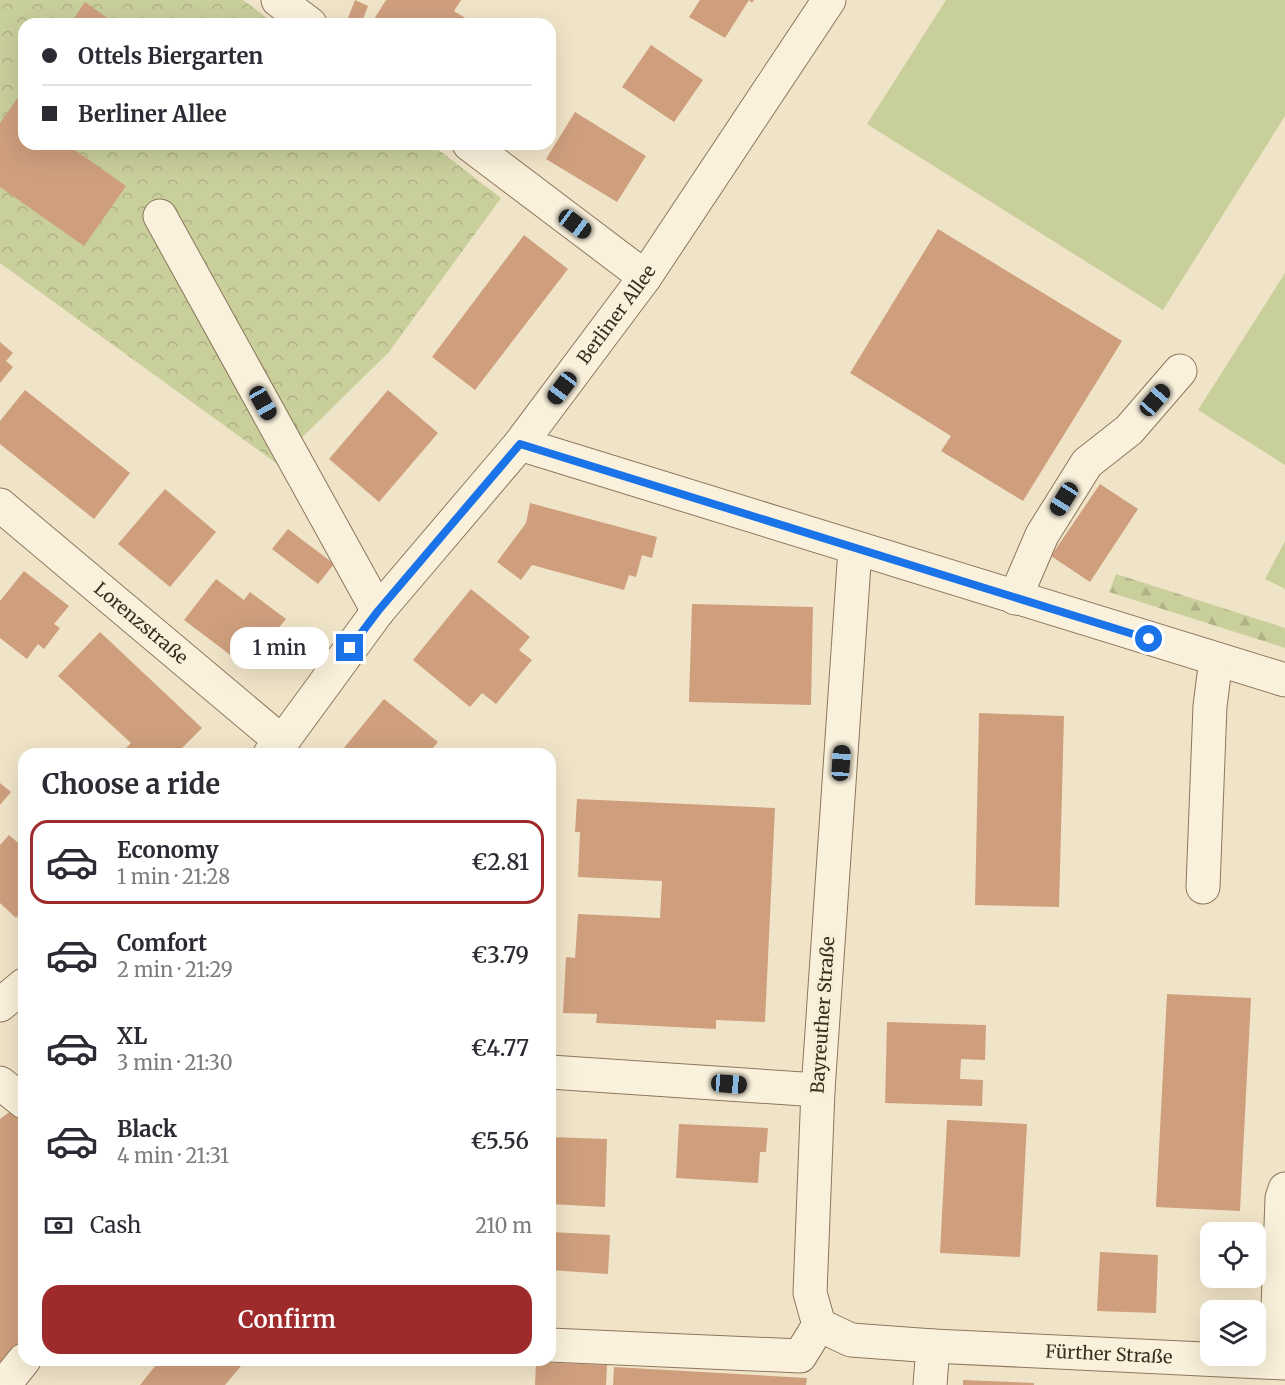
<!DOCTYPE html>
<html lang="en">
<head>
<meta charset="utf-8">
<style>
  :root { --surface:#fff; --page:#f7f7f7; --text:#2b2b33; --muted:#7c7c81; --line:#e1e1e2; --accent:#9e2a2b }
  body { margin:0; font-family:Merriweather,serif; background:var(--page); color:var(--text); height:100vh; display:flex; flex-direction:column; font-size:22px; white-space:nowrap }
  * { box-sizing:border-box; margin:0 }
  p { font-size:20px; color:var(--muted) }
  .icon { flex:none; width:33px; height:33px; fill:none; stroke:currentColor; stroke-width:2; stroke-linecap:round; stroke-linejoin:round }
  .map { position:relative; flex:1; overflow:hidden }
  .sheet { position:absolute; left:18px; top:748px; width:538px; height:618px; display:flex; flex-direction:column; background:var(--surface); border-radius:18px; box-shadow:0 6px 24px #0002 }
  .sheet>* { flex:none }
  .guide { position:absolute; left:18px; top:18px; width:538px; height:132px; border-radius:18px; box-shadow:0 6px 24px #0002; display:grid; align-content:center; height:132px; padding:0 24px; background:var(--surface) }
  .controls { position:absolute; left:1200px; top:1222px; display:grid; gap:12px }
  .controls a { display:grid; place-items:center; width:66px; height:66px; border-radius:12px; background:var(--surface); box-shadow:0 6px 24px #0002; font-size:30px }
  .end { position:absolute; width:27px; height:27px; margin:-14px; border:8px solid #1a73e8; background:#fff; box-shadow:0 0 0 3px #fff }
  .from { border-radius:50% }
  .bubble { position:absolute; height:42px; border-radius:18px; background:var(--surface); box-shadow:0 6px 24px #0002; font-size:20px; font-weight:600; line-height:42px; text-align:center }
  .car { position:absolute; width:18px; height:36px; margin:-18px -9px; border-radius:8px; box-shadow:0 0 4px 2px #0007; background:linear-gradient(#222 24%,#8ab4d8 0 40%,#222 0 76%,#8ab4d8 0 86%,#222 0) }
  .guide b { display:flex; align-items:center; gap:21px; height:57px; font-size:22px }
  .guide b+b { border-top:2px solid var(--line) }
  .guide i { width:15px; height:15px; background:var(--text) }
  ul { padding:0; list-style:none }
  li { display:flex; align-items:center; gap:18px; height:84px; margin:0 12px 9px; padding:0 12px; border:3px solid transparent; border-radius:18px }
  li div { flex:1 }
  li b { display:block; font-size:22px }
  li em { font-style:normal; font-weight:600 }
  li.active { border-color:var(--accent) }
  li>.icon { width:54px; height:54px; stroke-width:1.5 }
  h2 { padding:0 24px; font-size:27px; line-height:72px }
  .pay { display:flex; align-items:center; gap:15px; height:66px; padding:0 24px; font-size:22px }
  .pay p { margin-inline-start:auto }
  .cta { display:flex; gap:12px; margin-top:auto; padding:12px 24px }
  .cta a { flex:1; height:69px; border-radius:18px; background:var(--accent); color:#fff; font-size:24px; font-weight:600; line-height:69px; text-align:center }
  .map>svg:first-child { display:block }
  .forest { fill:url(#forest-firs) }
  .park { fill:url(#park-crowns) }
  .pitch { fill:#c9cf9b }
  .building { fill:#cf9f7d }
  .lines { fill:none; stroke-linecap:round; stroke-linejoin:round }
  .minor-casing { stroke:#8d765c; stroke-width:35 }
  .minor { stroke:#faf1dc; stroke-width:33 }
  .route { stroke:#1a73e8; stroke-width:8 }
  .labels { text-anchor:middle; stroke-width:6; stroke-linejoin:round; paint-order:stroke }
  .street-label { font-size:18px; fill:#3d2e20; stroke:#f7eed8 }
</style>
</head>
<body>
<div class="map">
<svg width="1285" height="1385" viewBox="0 0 1285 1385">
  <defs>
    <pattern id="forest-firs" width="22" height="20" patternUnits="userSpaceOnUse" patternTransform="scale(1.5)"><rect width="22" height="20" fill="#c9cf9b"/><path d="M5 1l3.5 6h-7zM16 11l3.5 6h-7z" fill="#aeb285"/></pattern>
    <pattern id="park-crowns" width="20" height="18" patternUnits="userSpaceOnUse" patternTransform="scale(1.5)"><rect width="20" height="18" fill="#c9cf9b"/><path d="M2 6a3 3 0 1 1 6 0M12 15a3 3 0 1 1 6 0" fill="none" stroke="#aeb285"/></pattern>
  </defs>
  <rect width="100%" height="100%" fill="#f0e4c8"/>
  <path class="forest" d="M1116,574L1285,628V648L1109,592Z"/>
  <path class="park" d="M0,0H243L275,24H24V144H431L501,198L389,352L276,463L0,263Z"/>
  <g class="pitch">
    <path d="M946,0H1285V116L1163,310L867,124Z"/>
    <path d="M1285,273V465L1198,410Z"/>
    <path d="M1285,541V589L1265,579Z"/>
  </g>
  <g class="building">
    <path d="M355,0L368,6L361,24L346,23Z"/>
    <path d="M386,0H461L454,11L475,24H371Z"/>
    <path d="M700,0H754L752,3L749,0L725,38L689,17Z"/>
    <path d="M85,2L116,24H70Z"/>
    <path d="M651,45L703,80L674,122L622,87Z"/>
    <path d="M24,89V144H75L72,148L126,186L84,246L0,187V123Z"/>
    <path d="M575,112L646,156L617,202L546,159Z"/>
    <path d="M938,229L1122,341L1023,501L941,451L951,436L850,373Z"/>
    <path d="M524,235L568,269L475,390L432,357Z"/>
    <path d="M0,342L13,353L6,361L13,367L0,383Z"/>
    <path d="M25,390L130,473L94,519L0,444V421Z"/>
    <path d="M388,390L438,433L379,502L329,459Z"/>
    <path d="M1100,484L1138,509L1090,582L1051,556Z"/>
    <path d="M165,489L216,532L170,587L118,544Z"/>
    <path d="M530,503L657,537L652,558L642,555L636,577L629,575L624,590L532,565L521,580L497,562L526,523Z"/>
    <path d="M288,529L334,564L318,584L272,549Z"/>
    <path d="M24,571L69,606L54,624L60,628L44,649L38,644L27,659L0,638V601Z"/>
    <path d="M216,579L244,600L250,592L286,619L271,637L278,642L264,660L259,657L249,669L184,620Z"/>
    <path d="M471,589L530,637L519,650L532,660L496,704L482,693L470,707L413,660Z"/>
    <path d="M692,604L813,607L811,705L689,702Z"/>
    <path d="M100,632L202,728L176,754H120L131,743L58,676Z"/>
    <path d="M384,699L438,742L432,749L439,754H339Z"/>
    <path d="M979,713L1064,716L1059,907L975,905Z"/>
    <path d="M0,783L11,792L0,805Z"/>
    <path d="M577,799L775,808L765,1022L716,1020V1029L596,1023L597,1014L563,1013L566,957L575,958L578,914L660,918L662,881L578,877L580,832H575Z"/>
    <path d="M9,835L24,848V909L16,918L0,903V845Z"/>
    <path d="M1167,994L1251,998L1240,1211L1156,1207Z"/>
    <path d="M887,1022L986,1025L985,1060L961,1059L960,1079L983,1080L982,1106L885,1103Z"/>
    <path d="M19,1105L24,1110V1344L0,1373V1119Z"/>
    <path d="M947,1120L1027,1124L1020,1257L940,1253Z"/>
    <path d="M679,1124L768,1128L766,1152H760L758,1183L676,1178Z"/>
    <path d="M550,1137L607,1139L605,1207L550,1204Z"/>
    <path d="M550,1232L610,1235L608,1274L550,1270Z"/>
    <path d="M1100,1252L1158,1255L1156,1313L1097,1311Z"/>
    <path d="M160,1360H246L225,1385H140Z"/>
    <path d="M536,1362L607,1365L606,1385H535Z"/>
    <path d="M614,1367L807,1378L806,1385H613Z"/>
    <path d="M963,1380L1034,1383V1385H963Z"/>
  </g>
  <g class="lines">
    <g class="minor-casing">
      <g id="minor">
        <path d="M278,0L310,24"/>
        <path d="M469,144L645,277"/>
        <path d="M160,216L378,611"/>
        <path d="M520,444L1285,680"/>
        <path id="s1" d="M0,505L282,742"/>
        <path d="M855,549L818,1090L810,1293L819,1325L851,1340L933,1346L930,1385"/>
        <path d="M1015,598L1042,535L1087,463L1129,430L1180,371"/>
        <path id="s2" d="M270,754L282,742L378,611L520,444L645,277L829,0"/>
        <path d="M1203,887L1210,706L1216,659"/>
        <path d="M0,1005L24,985"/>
        <path d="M550,1072L818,1090"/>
        <path d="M0,1083L24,1102"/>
        <path d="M550,1345L800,1356L819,1325"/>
        <path id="s3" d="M933,1346L1285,1363"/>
        <path d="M1276,1362L1282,1198L1285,1189"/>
        <path d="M4,1385L24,1360"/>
      </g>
    </g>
    <use href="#minor" class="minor"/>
  </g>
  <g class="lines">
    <path class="route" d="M350,648L378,611L520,444L1149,639"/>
  </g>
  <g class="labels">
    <g class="street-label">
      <text dy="6" stroke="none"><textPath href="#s2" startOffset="560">Berliner Allee</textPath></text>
      <text dy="6" stroke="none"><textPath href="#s1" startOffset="184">Lorenzstraße</textPath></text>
      <text transform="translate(823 1015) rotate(-86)" y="6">Bayreuther Straße</text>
      <text dy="6" stroke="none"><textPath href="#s3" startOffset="176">Fürther Straße</textPath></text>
    </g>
  </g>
</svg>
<div class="controls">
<a><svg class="icon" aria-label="locate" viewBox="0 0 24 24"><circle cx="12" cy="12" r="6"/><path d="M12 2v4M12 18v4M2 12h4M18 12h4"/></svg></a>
<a><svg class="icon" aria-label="layers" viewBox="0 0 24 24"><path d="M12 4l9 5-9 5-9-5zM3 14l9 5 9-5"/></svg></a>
</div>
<i class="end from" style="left:1149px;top:639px"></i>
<i class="end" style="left:350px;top:648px"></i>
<div class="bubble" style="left:230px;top:627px;width:99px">1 min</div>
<i class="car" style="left:575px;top:224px;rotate:127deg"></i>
<i class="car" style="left:562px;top:388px;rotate:217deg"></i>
<i class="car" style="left:1155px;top:400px;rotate:41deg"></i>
<i class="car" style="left:263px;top:403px;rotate:151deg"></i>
<i class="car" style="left:1064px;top:499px;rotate:212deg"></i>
<i class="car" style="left:841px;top:763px;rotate:4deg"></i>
<i class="car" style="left:729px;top:1084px;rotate:94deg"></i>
<div class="guide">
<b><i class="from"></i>Ottels Biergarten</b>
<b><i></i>Berliner Allee</b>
</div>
<section class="sheet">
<h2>Choose a ride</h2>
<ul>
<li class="active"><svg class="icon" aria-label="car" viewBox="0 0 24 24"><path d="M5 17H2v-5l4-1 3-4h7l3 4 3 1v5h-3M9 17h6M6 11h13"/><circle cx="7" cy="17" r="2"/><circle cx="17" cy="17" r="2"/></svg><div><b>Economy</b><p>1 min · 21:28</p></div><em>€2.81</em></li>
<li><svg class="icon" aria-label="car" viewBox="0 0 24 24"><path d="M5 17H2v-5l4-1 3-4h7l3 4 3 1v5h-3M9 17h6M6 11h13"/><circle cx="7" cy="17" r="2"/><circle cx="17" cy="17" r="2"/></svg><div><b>Comfort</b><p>2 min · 21:29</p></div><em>€3.79</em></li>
<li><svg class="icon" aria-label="car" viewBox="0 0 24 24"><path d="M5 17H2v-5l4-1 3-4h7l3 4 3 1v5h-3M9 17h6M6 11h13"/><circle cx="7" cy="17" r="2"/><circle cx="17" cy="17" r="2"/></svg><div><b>XL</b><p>3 min · 21:30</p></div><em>€4.77</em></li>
<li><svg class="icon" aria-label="car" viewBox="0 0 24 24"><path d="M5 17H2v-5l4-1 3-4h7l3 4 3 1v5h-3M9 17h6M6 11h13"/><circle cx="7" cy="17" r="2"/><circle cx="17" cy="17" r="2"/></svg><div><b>Black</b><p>4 min · 21:31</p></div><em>€5.56</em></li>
</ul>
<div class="pay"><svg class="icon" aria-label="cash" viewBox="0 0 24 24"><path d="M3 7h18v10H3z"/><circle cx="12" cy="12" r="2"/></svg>Cash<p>210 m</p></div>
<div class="cta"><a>Confirm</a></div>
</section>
</div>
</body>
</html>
